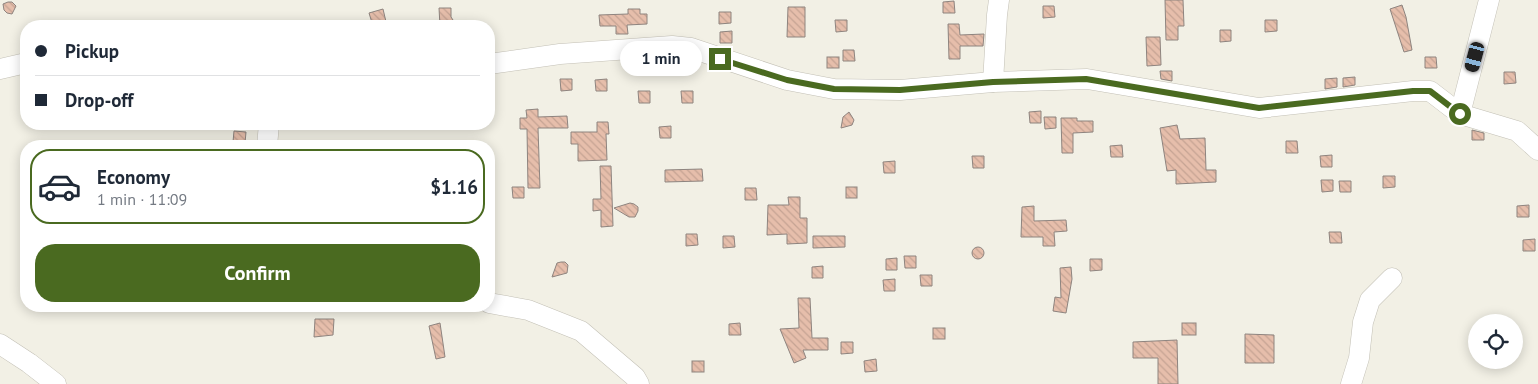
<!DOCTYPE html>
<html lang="en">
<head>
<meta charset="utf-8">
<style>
  :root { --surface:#fff; --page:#f6f6f7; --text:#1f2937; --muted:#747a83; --line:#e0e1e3; --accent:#4a6a20 }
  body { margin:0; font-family:"PT Sans",sans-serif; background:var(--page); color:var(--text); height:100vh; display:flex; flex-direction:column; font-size:19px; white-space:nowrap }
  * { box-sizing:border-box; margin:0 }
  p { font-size:16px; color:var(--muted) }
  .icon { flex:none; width:28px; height:28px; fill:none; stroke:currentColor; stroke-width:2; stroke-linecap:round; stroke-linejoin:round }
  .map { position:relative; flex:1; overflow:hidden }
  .panel { position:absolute; left:20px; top:140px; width:475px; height:172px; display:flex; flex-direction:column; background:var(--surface); border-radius:20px; box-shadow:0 2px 12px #0003 }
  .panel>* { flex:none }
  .hud { position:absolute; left:20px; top:20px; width:475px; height:110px; border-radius:20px; box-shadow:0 2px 12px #0003; display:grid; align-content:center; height:110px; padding:0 15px; background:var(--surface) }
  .fabs { position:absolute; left:1468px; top:314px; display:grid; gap:10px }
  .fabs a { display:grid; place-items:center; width:55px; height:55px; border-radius:50%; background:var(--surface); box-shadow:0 2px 12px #0003; font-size:25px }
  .end { position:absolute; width:22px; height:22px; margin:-11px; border:6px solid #4a6a20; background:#fff; box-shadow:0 0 0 2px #fff }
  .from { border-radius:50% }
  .bubble { position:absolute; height:35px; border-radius:18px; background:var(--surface); box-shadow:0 2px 12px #0003; font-size:16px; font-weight:700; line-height:35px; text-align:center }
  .car { position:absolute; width:15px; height:30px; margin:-15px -8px; border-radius:6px; box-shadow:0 0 4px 1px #0007; background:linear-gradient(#222 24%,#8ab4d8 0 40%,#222 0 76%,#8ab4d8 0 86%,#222 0) }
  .hud b { display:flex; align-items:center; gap:18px; height:48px; font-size:19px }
  .hud b+b { border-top:1px solid var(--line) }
  .hud i { width:12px; height:12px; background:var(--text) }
  ul { padding:9px 0 0; list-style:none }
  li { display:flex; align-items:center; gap:15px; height:75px; margin:0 10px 8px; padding:0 5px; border:2px solid transparent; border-radius:20px }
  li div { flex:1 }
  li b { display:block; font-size:19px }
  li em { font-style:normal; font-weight:700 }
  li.active { border-color:var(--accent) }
  li>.icon { width:45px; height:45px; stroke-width:1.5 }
  .button { display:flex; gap:10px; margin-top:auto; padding:10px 15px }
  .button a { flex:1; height:58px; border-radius:20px; background:var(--accent); color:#fff; font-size:20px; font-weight:700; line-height:58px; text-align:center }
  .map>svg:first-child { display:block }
  .building { fill:url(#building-back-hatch); stroke:#8e847f }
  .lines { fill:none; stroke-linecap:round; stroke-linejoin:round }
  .minor-casing { stroke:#c3c0b6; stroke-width:21 }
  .minor { stroke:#fff; stroke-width:20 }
  .route { stroke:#4a6a20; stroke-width:6 }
</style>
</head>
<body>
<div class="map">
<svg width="1538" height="384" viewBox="0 0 1538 384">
  <defs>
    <pattern id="building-back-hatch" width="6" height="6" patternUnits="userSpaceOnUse" patternTransform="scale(1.25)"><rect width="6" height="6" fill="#e6beab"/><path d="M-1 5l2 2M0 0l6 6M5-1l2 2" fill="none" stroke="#c5a393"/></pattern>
  </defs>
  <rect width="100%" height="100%" fill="#f2f0e5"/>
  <g class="building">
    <path d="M1165,0H1183L1184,26H1178V40H1166Z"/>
    <path d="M954,1L955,13H943V2Z"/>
    <path d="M8,2H12L16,6L12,14L7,13L4,10L3,4Z"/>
    <path d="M1402,5L1406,17L1412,50L1404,52L1390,9Z"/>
    <path d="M1043,6H1054L1055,17L1043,18Z"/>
    <path d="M788,7H805V37H787Z"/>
    <path d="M439,8H451V17L457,26H440Z"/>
    <path d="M383,9L387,26H373L369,13Z"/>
    <path d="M628,9H640V14H647V24L627,25L628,34H616V26H600L599,15L628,14Z"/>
    <path d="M719,12H731V23L719,24Z"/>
    <path d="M835,20H847V31L836,32Z"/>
    <path d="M1265,20H1277V31L1265,32Z"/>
    <path d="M948,24H959L960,35L984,34L983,46H960V59H949Z"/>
    <path d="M1220,30H1231V41L1220,42Z"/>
    <path d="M732,31V43H720V32Z"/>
    <path d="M1146,37H1160L1161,65L1147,66Z"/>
    <path d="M843,50H854L855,61H843Z"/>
    <rect x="827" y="57" width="12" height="11"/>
    <path d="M1425,57H1436L1437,68H1425Z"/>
    <path d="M1160,71H1172V81L1161,79Z"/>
    <path d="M1504,72H1515L1516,83L1504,84Z"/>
    <path d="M1355,77V85L1343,87V78Z"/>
    <path d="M1337,78V87L1325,89V79Z"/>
    <path d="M560,79H572V90L561,91Z"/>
    <path d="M607,79V91H596L595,80Z"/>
    <path d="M638,91H650V103H639Z"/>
    <path d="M681,91H693V103H682Z"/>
    <path d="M538,109V117L567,116L568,128H538L540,188H528L527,129H520V118H527L526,110Z"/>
    <path d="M1041,111V123H1030L1029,112Z"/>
    <path d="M849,112L854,120L852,125L841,128L843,117Z"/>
    <path d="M1044,117H1056V128L1045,129Z"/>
    <path d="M1061,118H1077V121H1093V132L1073,133V153H1062Z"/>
    <path d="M597,122H608L609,134H606L607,160L578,161V144H571V132H597Z"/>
    <path d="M1177,125L1180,139L1205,138L1206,170H1216V182L1176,184V170L1167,171L1160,128Z"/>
    <path d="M671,126V138H660L659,127Z"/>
    <path d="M1472,130L1484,133V140H1472Z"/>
    <path d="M234,131L246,132L245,143L233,142Z"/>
    <path d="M1286,141H1297L1298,153H1286Z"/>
    <path d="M1122,145L1123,157H1111L1110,146Z"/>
    <path d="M1332,155V167H1321L1320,156Z"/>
    <path d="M972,156H984V168H973Z"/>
    <path d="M895,161V173H884L883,162Z"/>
    <path d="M600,166H611L613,226L601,227V210L593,211V199H601Z"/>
    <path d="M702,169L703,181L665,182V170Z"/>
    <path d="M1383,176H1395V187L1383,188Z"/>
    <path d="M1321,180H1333V191L1322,192Z"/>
    <path d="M1339,181H1351V192H1340Z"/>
    <path d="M512,187H524V198H513Z"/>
    <rect x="846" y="187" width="11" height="11"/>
    <path d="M745,188H756L757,200H745Z"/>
    <path d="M788,197H800V218H807V243L787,244V234L767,235L768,205H789Z"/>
    <path d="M630,203L634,204L638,207V211L635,217H629L614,208Z"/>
    <path d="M1529,205V217H1517V206Z"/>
    <path d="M1034,206V221L1066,220L1067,231L1054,232L1055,246H1043V237H1021L1022,207Z"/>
    <path d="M1329,232H1341L1342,243H1330Z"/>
    <path d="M686,234H697L698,245L686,246Z"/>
    <path d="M723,236H734L735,247L723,248Z"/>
    <path d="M813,236H845V247L813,248Z"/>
    <path d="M1535,239V251H1523V240Z"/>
    <circle cx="978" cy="253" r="6"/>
    <path d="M904,256H916V268H905Z"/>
    <path d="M897,258V270H886V259Z"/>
    <path d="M1090,259H1102V270L1090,271Z"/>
    <path d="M561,262H565L568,265L567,273L552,277L557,263Z"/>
    <path d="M823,266V278H812V267Z"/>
    <path d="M1071,267L1072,279L1066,313L1053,311L1055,297L1061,298L1060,268Z"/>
    <path d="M920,275H932V286H921Z"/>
    <path d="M895,279V291H884L883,280Z"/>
    <path d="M798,298H810L812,338H828V350H803L806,358L794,363L780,329L799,328Z"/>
    <path d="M315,319H334L333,335L314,337Z"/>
    <path d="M440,323L445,357L436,359L429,326Z"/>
    <path d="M740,323L741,335H729V324Z"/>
    <rect x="1182" y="323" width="14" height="12"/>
    <rect x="933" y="328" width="12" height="11"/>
    <path d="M1245,334L1274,335V363H1245Z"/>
    <path d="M1177,340L1178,384H1158V358H1133V342Z"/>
    <path d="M841,342H853V353L841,354Z"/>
    <path d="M876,359L877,371L865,372L864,361Z"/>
    <rect x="692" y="361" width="12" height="11"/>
  </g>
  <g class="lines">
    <g class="minor-casing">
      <g id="minor">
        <path d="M489,64L560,54L672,46L691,48L787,80L834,89L900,90L993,82L1087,79L1259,108L1413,91H1430L1460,114L1517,131L1538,150"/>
        <path d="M0,69L26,63"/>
        <path d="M993,82L997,15L999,0"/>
        <path d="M1460,114L1489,0"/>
        <path d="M267,146L269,124"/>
        <path d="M489,303L528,310L581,331L635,377L639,384"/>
        <path d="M0,344L29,363L56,384"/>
        <path d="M1351,384L1359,358L1363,322L1370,300L1392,278"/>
      </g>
    </g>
    <use href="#minor" class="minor"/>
  </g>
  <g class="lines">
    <path class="route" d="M720,59L787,80L834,89L900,90L993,82L1086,79L1259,108L1413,91H1430L1460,114"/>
  </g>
</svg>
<div class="fabs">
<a><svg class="icon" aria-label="locate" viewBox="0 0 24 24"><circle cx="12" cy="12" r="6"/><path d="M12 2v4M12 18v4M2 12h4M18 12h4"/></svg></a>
</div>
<i class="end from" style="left:1460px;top:114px"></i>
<i class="end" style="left:720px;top:59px"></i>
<div class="bubble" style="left:620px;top:41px;width:82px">1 min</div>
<i class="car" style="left:1475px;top:57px;rotate:195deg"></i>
<div class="hud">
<b><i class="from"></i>Pickup</b>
<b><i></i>Drop-off</b>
</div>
<section class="panel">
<ul>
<li class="active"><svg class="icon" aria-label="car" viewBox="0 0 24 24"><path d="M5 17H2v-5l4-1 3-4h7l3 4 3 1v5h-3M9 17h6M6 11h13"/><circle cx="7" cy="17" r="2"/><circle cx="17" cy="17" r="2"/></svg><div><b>Economy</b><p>1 min · 11:09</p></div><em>$1.16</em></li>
</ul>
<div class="button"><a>Confirm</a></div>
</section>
</div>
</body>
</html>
